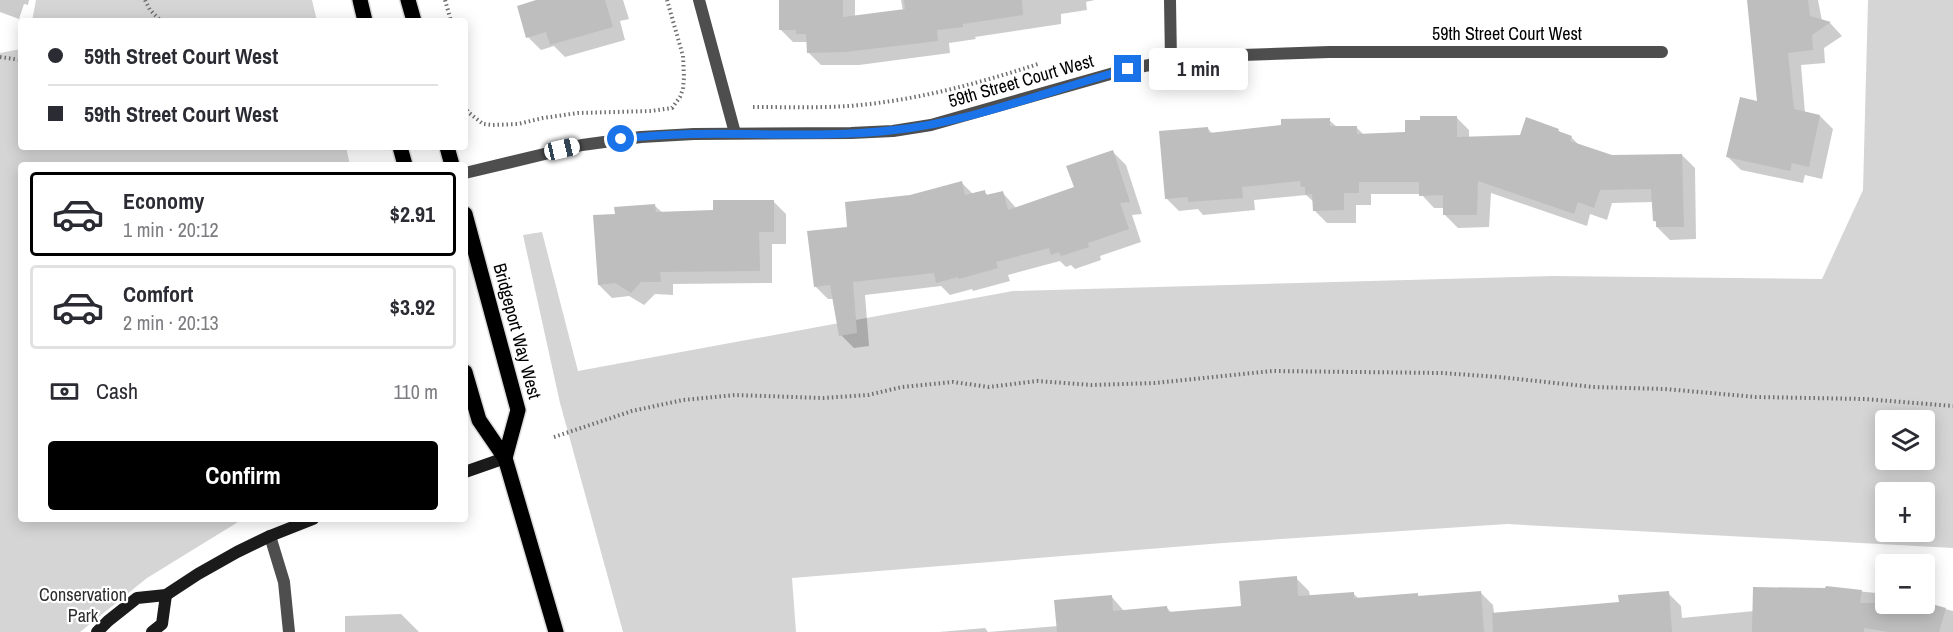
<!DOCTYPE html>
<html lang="en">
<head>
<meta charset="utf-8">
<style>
  :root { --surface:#fff; --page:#f2f2f3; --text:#2b2b33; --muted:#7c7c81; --line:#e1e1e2; --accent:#000 }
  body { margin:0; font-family:"Archivo Narrow",sans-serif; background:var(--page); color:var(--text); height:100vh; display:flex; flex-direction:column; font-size:22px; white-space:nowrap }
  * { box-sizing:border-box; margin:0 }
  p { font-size:20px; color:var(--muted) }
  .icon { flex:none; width:33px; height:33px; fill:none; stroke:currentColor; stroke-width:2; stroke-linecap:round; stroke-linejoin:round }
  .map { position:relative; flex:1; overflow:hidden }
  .details { position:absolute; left:18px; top:162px; width:450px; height:360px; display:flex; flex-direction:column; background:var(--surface); border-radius:6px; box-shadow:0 3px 15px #0003 }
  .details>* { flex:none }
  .top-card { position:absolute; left:18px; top:18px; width:450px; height:132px; border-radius:6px; box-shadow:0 3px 15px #0003; display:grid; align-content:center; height:132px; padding:0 30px; background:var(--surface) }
  .tools { position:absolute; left:1875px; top:410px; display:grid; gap:12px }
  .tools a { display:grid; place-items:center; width:60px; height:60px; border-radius:6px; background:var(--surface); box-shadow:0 3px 15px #0003; font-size:30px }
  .end { position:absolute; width:27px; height:27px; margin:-14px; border:8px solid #1a73e8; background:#fff; box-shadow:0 0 0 3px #fff }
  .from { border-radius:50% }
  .bubble { position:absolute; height:42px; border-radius:6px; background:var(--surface); box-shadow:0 3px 15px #0003; font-size:20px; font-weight:700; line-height:42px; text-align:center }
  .car { position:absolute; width:18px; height:36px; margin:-18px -9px; border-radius:8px; box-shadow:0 0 4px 2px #0007; background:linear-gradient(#fff 24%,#345 0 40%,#fff 0 76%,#345 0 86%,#fff 0) }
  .top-card b { display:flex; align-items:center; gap:21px; height:57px; font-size:22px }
  .top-card b+b { border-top:2px solid var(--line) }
  .top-card i { width:15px; height:15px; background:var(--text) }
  ul { padding:10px 0 0; list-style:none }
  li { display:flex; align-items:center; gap:18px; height:84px; margin:0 12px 9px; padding:0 18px; border:3px solid var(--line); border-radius:6px }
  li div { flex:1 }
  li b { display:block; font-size:22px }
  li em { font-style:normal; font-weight:700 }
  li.current { border-color:var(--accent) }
  li>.icon { width:54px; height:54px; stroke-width:1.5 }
  .pay { display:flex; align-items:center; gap:15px; height:66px; padding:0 30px; font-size:22px }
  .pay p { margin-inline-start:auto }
  .cta { display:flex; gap:12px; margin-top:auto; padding:12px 30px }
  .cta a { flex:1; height:69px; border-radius:6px; background:var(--accent); color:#fff; font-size:24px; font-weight:700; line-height:69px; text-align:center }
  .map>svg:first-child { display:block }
  .green { fill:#d5d5d5; fill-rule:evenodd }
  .shadow { fill:#0003 }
  .building { fill:#bebebe }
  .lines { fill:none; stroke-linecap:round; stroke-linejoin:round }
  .primary-casing { stroke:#dbdbdb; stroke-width:18 }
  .path { stroke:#707070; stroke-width:4; stroke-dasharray:1.5 3; stroke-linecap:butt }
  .street { stroke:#4e4e4e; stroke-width:12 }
  .secondary { stroke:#1b1b1b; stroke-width:12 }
  .primary { stroke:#000; stroke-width:15 }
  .route { stroke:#1a73e8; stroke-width:8 }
  .labels { text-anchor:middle; stroke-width:4.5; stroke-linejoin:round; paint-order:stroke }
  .street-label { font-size:18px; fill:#000; stroke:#fff }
  .park-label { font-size:18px; fill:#2c2c2c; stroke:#fff }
</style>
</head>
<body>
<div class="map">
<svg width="1953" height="632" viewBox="0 0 1953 632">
  <rect width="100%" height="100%" fill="#fff"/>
  <g class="green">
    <path d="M36,0H312L317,21H32Z"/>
    <path d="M1868,0H1953V548L1507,524L1223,543L792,578L796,632H623L560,403L523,235L542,232L578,371L1013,291L1554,276L1822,279L1863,190ZM1886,420H1924V459H1886ZM1886,492H1924V531H1886Z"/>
    <path d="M21,49V147H346L350,165H21V519H243L147,578L80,632H0V53Z"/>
  </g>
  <g class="shadow">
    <path d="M0,0H29L28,5L24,4L19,19L0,12Z"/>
    <path d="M538,0H623L629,19L620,21L625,40L565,57L554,46L541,50L528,37Z"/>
    <path d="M780,0H855V17L903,11L901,0H1095L1086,2L1087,10L1061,14V24L975,37L976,39L949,43L950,53L859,65H821L808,52L807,42H793L780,29Z"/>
    <path d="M1749,0H1818L1822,21L1830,23L1842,36L1824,48L1825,63L1801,65L1805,113L1820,116L1833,129L1822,179L1805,175L1803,183L1741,170L1728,157L1759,103Z"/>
    <path d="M1456,117L1469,130V138L1521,137L1558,130L1563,135L1571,137L1579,145L1611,157L1682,155L1695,168L1696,239L1670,240L1657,227V223L1654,220L1653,202L1612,203L1607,220L1590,214L1587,226L1491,193L1489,227L1458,228L1445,215V208H1434L1421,194H1371V205H1356V223H1327L1314,210V202L1306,195L1254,200L1255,210L1203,215L1198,209L1179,211L1166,198L1207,128L1213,134L1329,120L1337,127H1356L1364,135L1407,134Z"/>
    <path d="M1113,152L1126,165L1142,214L1132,215L1141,242L1100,256L1101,260L1075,269L1071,265L1066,267L1060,261L1008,275L1010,281L973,291L972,289L950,295L941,286L865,295L869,346L854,348L841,335L834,299H828L815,286L849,229L911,196L962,183L973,194L984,192L989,196L1003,193L1016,208L1076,188Z"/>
    <path d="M773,201L786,214V244H772V283L673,284V295L655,294L644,305L629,296L612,298L599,285L617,215L655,206L663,213L715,212Z"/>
    <path d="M1296,578L1309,591L1310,596L1353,593L1359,599L1418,595L1420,598L1480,592L1493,605L1494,613L1620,603L1668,593L1681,606L1682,618L1754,611L1827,590V588L1886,594V603H1922L1953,611V632H939L985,628L988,632L1058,626L1111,596L1124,611L1167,608L1172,613L1243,607Z"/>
    <path d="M401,614L419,632H339H345V616Z"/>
  </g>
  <g class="building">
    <path d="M536,0H605L613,27L550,45L546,32L526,38L517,6Z"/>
    <path d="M779,0H843V17L905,9L904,0H1022L1023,15L963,24V27L937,30L938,41L845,52L807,53L806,34H796V30H779Z"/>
    <path d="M1747,0H1808L1810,16L1831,22L1812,35L1813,50L1788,53L1794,109L1820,115L1809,167L1792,163L1790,171L1726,157L1740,97L1757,101Z"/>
    <path d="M1420,116H1457V137L1520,135L1526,117L1559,129L1558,131L1572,136L1570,141L1612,155L1682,154L1684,227H1656V221H1653L1651,189L1600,190L1594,208L1578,202L1574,214L1478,181L1477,215H1443V195L1419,196V182H1359V193H1344V210L1313,211L1312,194L1305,195V187H1301L1300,181L1242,187L1243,198L1188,202V197L1165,199L1159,131L1208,127L1209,133L1281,125V119L1330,118V126H1357V134L1405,132V120H1420Z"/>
    <path d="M1113,150L1130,202L1120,203L1129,229L1088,243L1089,247L1061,256L1059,252L1051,255L1049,248L996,262L998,268L959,279L958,277L936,283L934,273L853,282L857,333L839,336L830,285L814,287L807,231L847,227L845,202L910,195L962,181L965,195L985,190L986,195L1003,191L1008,210L1074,187L1066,166Z"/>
    <path d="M713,200H774V232H759L760,271L660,272L661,282H641L631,293L615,283L598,285L593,215L615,214L614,207L655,204L656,212L713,210Z"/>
    <path d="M1297,576L1298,596L1354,592V598L1418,593V596L1481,591L1484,632H1057L1054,600L1112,595L1113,611L1167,606L1168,612L1241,606L1239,581Z"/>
    <path d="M1826,586L1862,590L1860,603H1928L1946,608L1939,632H1888L1864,628V632H1752L1753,587L1825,588Z"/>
    <path d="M1669,591L1672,632H1493L1492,613L1619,602L1618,595Z"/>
  </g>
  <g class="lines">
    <g class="primary-casing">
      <g id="primary">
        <path d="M360,0L365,21"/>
        <path d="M408,0L414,21"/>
        <path d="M400,147L405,165"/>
        <path d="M447,147L452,165"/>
        <path d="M465,214L518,410L505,458"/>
        <path d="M465,372L479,420L505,458L556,632"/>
      </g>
    </g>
    <g class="path">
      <path d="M145,0L150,10L161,21"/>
      <path d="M445,0L451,21"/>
      <path d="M0,57L21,60"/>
      <path d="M465,106L468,112L483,124L493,125L518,124L543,118L578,113L651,111L672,108L680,97L683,89L684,77L683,56L667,0"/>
      <path d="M753,107C785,107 817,108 849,106C913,101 977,84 1038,64"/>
      <path d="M554,437L632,411L683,400L735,395L823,398L868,395L902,387L953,382L989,387L1037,381L1092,385L1155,383L1272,371L1442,373L1499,377L1593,387L1665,389L1756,397L1865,399L1953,406"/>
    </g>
    <g class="street">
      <path d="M699,0L735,133"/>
      <path d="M1170,0L1171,61"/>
      <path d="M465,173L582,145L641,137L694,134L851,133L893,131L931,125L1128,69L1171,61L1212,56L1329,52H1662"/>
      <path d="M270,536L284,582L289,632"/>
    </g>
    <g class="secondary">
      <path d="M465,472L505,458"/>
      <path d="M97,632L108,621L137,598L166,595L198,574L237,552L270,536L313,519"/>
      <path d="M152,632L162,624L166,595"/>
    </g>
    <use href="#primary" class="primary"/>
  </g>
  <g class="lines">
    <path class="route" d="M621,139C712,127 804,141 894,130C972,122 1052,89 1128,69"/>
  </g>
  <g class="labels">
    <g class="street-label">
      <text x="1507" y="40">59th Street Court West</text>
      <text transform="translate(1021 81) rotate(-16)" y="6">59th Street Court West</text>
      <text transform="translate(517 331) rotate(75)" y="6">Bridgeport Way West</text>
    </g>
    <g class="park-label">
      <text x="83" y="601">Conservation<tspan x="83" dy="21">Park</tspan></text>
    </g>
  </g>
</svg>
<div class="tools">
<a><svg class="icon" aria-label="layers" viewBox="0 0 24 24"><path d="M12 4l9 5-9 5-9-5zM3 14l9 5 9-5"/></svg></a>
<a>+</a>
<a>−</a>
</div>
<i class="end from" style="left:621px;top:139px"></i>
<i class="end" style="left:1128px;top:69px"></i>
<div class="bubble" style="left:1149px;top:48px;width:99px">1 min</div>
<i class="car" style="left:562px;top:149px;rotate:77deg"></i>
<div class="top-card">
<b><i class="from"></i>59th Street Court West</b>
<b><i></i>59th Street Court West</b>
</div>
<section class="details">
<ul>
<li class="current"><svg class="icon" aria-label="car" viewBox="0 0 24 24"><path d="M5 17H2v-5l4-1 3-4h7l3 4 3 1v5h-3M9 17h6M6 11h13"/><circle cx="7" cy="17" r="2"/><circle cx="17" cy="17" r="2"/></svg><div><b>Economy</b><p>1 min · 20:12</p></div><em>$2.91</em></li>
<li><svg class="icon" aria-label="car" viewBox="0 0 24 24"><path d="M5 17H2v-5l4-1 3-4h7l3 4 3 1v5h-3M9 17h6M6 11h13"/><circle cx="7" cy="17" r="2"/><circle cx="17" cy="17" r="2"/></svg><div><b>Comfort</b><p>2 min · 20:13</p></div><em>$3.92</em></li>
</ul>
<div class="pay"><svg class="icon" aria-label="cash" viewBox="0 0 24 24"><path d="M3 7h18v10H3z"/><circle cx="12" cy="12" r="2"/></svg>Cash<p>110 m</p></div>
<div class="cta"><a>Confirm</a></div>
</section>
</div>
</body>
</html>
